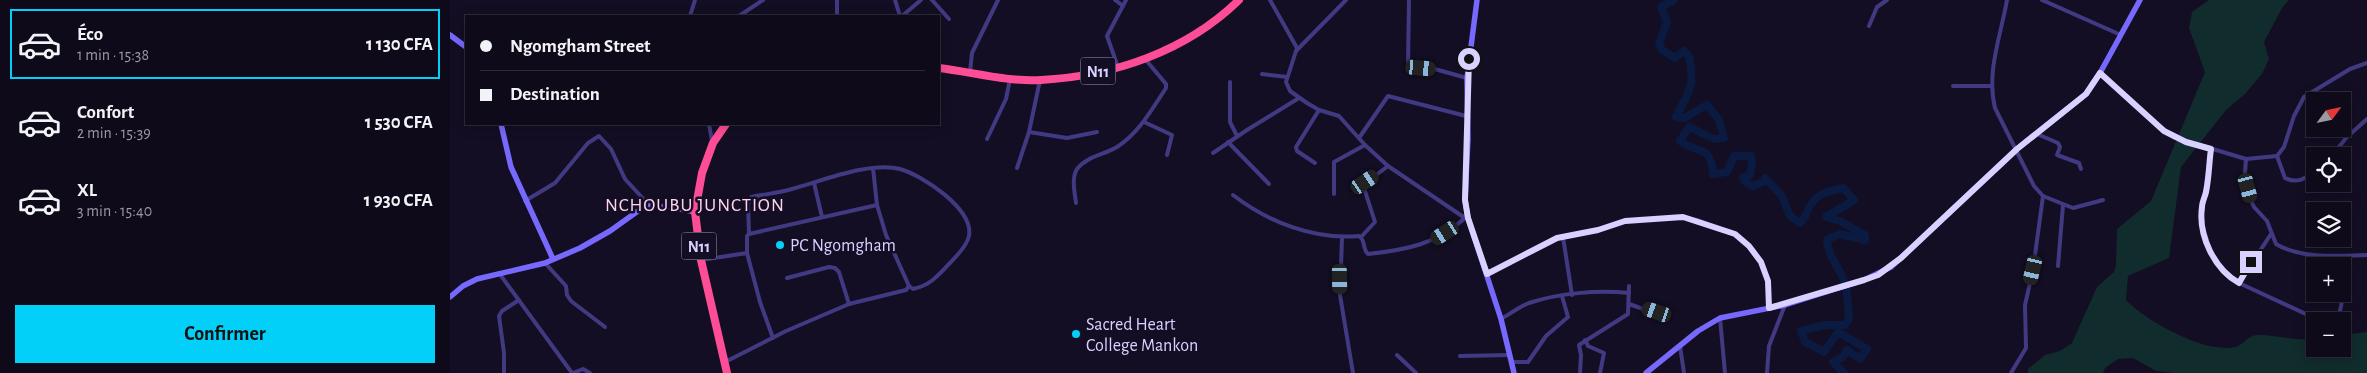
<!DOCTYPE html>
<html lang="fr">
<head>
<meta charset="utf-8">
<style>
  :root { --surface:#0e0a1a; --page:#1c1827; --text:#f1f3f6; --muted:#9b9aa2; --line:#2e2b39; --accent:#03d0f9 }
  body { margin:0; font-family:"Alegreya Sans",sans-serif; background:var(--page); color:var(--text); height:100vh; display:flex; flex-direction:column; font-size:19px; white-space:nowrap }
  * { box-sizing:border-box; margin:0 }
  p { font-size:16px; color:var(--muted) }
  .icon { flex:none; width:28px; height:28px; fill:none; stroke:currentColor; stroke-width:2; stroke-linecap:round; stroke-linejoin:round }
  .map { position:relative; flex:1; overflow:hidden }
  .details { display:flex; flex-direction:column; background:var(--surface); width:450px }
  .details>* { flex:none }
  .top-card { position:absolute; left:15px; top:15px; width:475px; height:110px; border-radius:0px; box-shadow:0 2px 12px #0003,0 0 0 1px var(--line); display:grid; align-content:center; height:110px; padding:0 15px; background:var(--surface) }
  .needle { width:32px; rotate:57deg }
  .buttons { position:absolute; left:1856px; top:92px; display:grid; gap:10px }
  .buttons a { display:grid; place-items:center; width:45px; height:45px; border-radius:0px; background:var(--surface); box-shadow:0 2px 12px #0003,0 0 0 1px var(--line); font-size:25px }
  .end { position:absolute; width:22px; height:22px; margin:-11px; border:6px solid #d9d1ff; background:#111; box-shadow:0 0 0 2px #111 }
  .from { border-radius:50% }
  .car { position:absolute; width:15px; height:30px; margin:-15px -8px; border-radius:6px; box-shadow:0 0 4px 1px #0007; background:linear-gradient(#222 24%,#8ab4d8 0 40%,#222 0 76%,#8ab4d8 0 86%,#222 0) }
  .top-card b { display:flex; align-items:center; gap:18px; height:48px; font-size:19px }
  .top-card b+b { border-top:1px solid var(--line) }
  .top-card i { width:12px; height:12px; background:var(--text) }
  ul { padding:9px 0 0; list-style:none }
  li { display:flex; align-items:center; gap:15px; height:70px; margin:0 10px 8px; padding:0 5px; border:2px solid transparent; border-radius:0px }
  li div { flex:1 }
  li b { display:block; font-size:19px }
  li em { font-style:normal; font-weight:700 }
  li.current { border-color:var(--accent) }
  li>.icon { width:45px; height:45px; stroke-width:1.5 }
  .cta { display:flex; gap:10px; margin-top:auto; padding:10px 15px }
  .cta a { flex:1; height:58px; border-radius:0px; background:var(--accent); color:#111; font-size:20px; font-weight:700; line-height:58px; text-align:center }
  main { display:flex; flex:1; min-height:0 }
  .map>svg:first-child { display:block }
  .green { fill:#112c2d }
  .lines { fill:none; stroke-linecap:round; stroke-linejoin:round }
  .river { stroke:#0a1a40; stroke-width:8 }
  .street { stroke:#413a82; stroke-width:4 }
  .secondary { stroke:#7769fd; stroke-width:5.5 }
  .highway { stroke:#fd4d96; stroke-width:8 }
  .route { stroke:#d9d1ff; stroke-width:6 }
  .poi-dot { fill:#03d0f9; stroke:#130e23; stroke-width:2 }
  .labels { text-anchor:middle; stroke-width:5; stroke-linejoin:round; paint-order:stroke }
  .shield { fill:#130e23; stroke:#9e96bd; stroke-width:1 }
  .shield-label { font-size:16px; font-weight:bold; fill:#d9d1ff }
  .poi-label { font-size:18px; fill:#d9d1ff; stroke:#130e23; text-anchor:start }
  .neighbourhood-label { font-size:19px; letter-spacing:1px; fill:#ffd3ec; stroke:#130e23 }
</style>
</head>
<body>
<main>
<section class="details">
<ul>
<li class="current"><svg class="icon" aria-label="car" viewBox="0 0 24 24"><path d="M5 17H2v-5l4-1 3-4h7l3 4 3 1v5h-3M9 17h6M6 11h13"/><circle cx="7" cy="17" r="2"/><circle cx="17" cy="17" r="2"/></svg><div><b>Éco</b><p>1 min · 15:38</p></div><em>1 130 CFA</em></li>
<li><svg class="icon" aria-label="car" viewBox="0 0 24 24"><path d="M5 17H2v-5l4-1 3-4h7l3 4 3 1v5h-3M9 17h6M6 11h13"/><circle cx="7" cy="17" r="2"/><circle cx="17" cy="17" r="2"/></svg><div><b>Confort</b><p>2 min · 15:39</p></div><em>1 530 CFA</em></li>
<li><svg class="icon" aria-label="car" viewBox="0 0 24 24"><path d="M5 17H2v-5l4-1 3-4h7l3 4 3 1v5h-3M9 17h6M6 11h13"/><circle cx="7" cy="17" r="2"/><circle cx="17" cy="17" r="2"/></svg><div><b>XL</b><p>3 min · 15:40</p></div><em>1 930 CFA</em></li>
</ul>
<div class="cta"><a>Confirmer</a></div>
</section>
<div class="map">
<svg width="1917" height="373" viewBox="0 0 1917 373">
  <rect width="100%" height="100%" fill="#130e23"/>
  <path class="green" d="M1759,0H1839L1832,8L1814,42L1819,59L1812,74L1795,94L1776,110L1731,167L1719,258L1678,276L1676,300C1696,321 1755,354 1785,347C1793,345 1800,334 1808,335C1827,335 1846,341 1865,339V349H1892L1893,335L1917,332V373H1725L1706,371L1683,358L1668,359L1655,368L1653,373H1578V369L1595,355L1610,351L1622,343L1647,287L1664,272L1666,265L1667,229L1701,201L1755,72L1739,28L1742,12Z"/>
  <g class="lines">
    <path class="river" d="M1224,0L1211,7L1217,22L1209,43L1212,50L1225,58L1234,51L1239,56C1245,89 1240,88 1226,117L1234,118L1257,105L1269,120L1274,138L1264,139L1239,127L1230,141C1251,156 1260,143 1263,174L1277,172L1284,156H1301L1302,164L1300,175L1293,178L1296,182L1303,186L1313,182L1315,178L1332,196L1340,216L1350,223C1359,214 1356,210 1362,203C1370,192 1382,190 1394,188L1404,200L1376,217L1390,221L1415,235V240L1389,234L1377,240C1377,255 1390,268 1395,283C1398,294 1398,308 1399,319L1395,325H1375L1351,331L1355,342L1374,352L1388,332L1417,349L1410,359L1397,350L1393,357L1383,362L1394,373"/>
    <g class="street">
      <path d="M387,0V16"/>
      <path d="M445,0L450,16"/>
      <path d="M482,0L499,19"/>
      <path d="M665,0L673,6"/>
      <path d="M820,0L847,48L836,82L840,91L857,103L869,110L889,116L915,145L938,166L1012,216L1018,218"/>
      <path d="M959,0L958,66L981,68L1017,78"/>
      <path d="M1557,0C1551,35 1536,72 1545,108L1584,186L1593,196L1623,208L1653,200"/>
      <path d="M1592,0L1671,35"/>
      <path d="M240,16L245,0"/>
      <path d="M289,16L313,0"/>
      <path d="M452,16L471,0"/>
      <path d="M1419,26L1427,7L1437,0"/>
      <path d="M846,51L896,0"/>
      <path d="M668,67L657,36L676,0"/>
      <path d="M520,72L522,53L548,0"/>
      <path d="M1650,73L1682,103L1723,137L1796,159L1827,156L1835,178C1847,184 1856,179 1865,170"/>
      <path d="M812,74L837,77"/>
      <path d="M780,82V122L787,136"/>
      <path d="M1503,86H1541"/>
      <path d="M694,122L722,135L717,155"/>
      <path d="M259,124L262,141"/>
      <path d="M579,132L617,138L647,132"/>
      <path d="M1587,134L1608,143L1610,147L1607,155L1629,163L1631,169"/>
      <path d="M909,138L938,96L1016,116"/>
      <path d="M537,139L556,99L560,79"/>
      <path d="M778,142L819,184"/>
      <path d="M1761,149L1751,220L1760,250L1769,265L1775,274L1789,283L1871,321"/>
      <path d="M763,153L797,130L849,98"/>
      <path d="M1827,156L1834,147L1844,116L1854,97L1900,69L1917,63"/>
      <path d="M1882,156L1896,138L1917,119"/>
      <path d="M1796,159L1795,173L1801,200L1804,207L1817,221L1826,244C1850,259 1889,256 1917,255"/>
      <path d="M865,163L847,151L846,147L869,110"/>
      <path d="M567,168L579,132L590,80"/>
      <path d="M364,183L372,217"/>
      <path d="M884,194V162L915,145"/>
      <path d="M783,195C818,222 864,240 909,236C916,240 912,249 918,254C956,250 987,244 1015,218"/>
      <path d="M75,201L105,183L138,143L149,136L161,149L175,179L199,205"/>
      <path d="M626,203C625,194 621,178 627,169C637,156 654,155 667,147C689,133 702,109 716,88V84L695,59"/>
      <path d="M299,234L298,204L301,197C315,194 329,193 342,189C372,181 420,161 450,169C472,175 524,209 519,236C517,246 506,257 499,264C488,276 479,286 463,289L459,286L436,235L427,205L423,168"/>
      <path d="M911,237L925,222L913,185L938,166"/>
      <path d="M1113,237L1122,295"/>
      <path d="M892,238L890,295L903,373"/>
      <path d="M297,253L310,302L323,338"/>
      <path d="M251,260L297,253V236L299,234L427,205"/>
      <path d="M95,263L116,286L117,295L121,301L155,327"/>
      <path d="M1608,266L1613,205"/>
      <path d="M49,273L122,373"/>
      <path d="M1037,274L1107,238L1148,230L1175,221L1233,217L1247,220L1285,234L1299,246L1311,262L1318,281L1319,308"/>
      <path d="M337,278L379,267L385,268L389,272L399,304"/>
      <path d="M1789,283L1821,234"/>
      <path d="M1179,304L1213,316"/>
      <path d="M1270,318L1275,373"/>
      <path d="M1051,319C1060,314 1069,307 1079,303C1109,293 1147,290 1179,293"/>
      <path d="M1888,321L1893,296L1895,256"/>
      <path d="M1135,340L1138,346L1154,353L1150,373"/>
      <path d="M1230,346L1234,373"/>
      <path d="M947,355L966,373"/>
      <path d="M1010,356L1060,355"/>
      <path d="M275,362L336,331L399,304L456,290L459,286"/>
      <path d="M1062,362H1078L1096,336L1118,317L1112,296"/>
      <path d="M54,373V353L49,316L52,311L69,300"/>
      <path d="M123,373L133,369L140,373"/>
      <path d="M1130,373L1131,355L1129,345L1178,314L1179,286"/>
      <path d="M1317,373L1319,346L1335,305"/>
      <path d="M1561,373L1576,348L1575,305L1583,270L1593,196"/>
    </g>
    <g class="secondary">
      <path d="M1027,0L1017,78L1018,139L1015,200L1018,218L1051,319L1064,373"/>
      <path d="M0,35L16,47"/>
      <path d="M51,124L61,167L103,259"/>
      <path d="M0,297L13,286L27,279L95,263L130,248L160,231L195,206L221,207L245,212"/>
      <path d="M1196,373L1248,331L1270,318L1335,305L1414,280L1441,267L1567,149L1636,94L1650,73L1690,0"/>
    </g>
    <g class="highway">
      <path d="M489,68C522,72 558,82 591,80C664,76 737,51 789,0"/>
      <path d="M276,124L263,143L252,173L245,212L251,260L277,373"/>
    </g>
  </g>
  <g class="lines">
    <path class="route" d="M1019,59L1015,200L1018,218L1037,274L1107,238L1148,230L1175,221L1233,217L1285,234L1299,246L1311,262L1318,281L1319,308L1414,280L1428,275L1451,258L1567,149L1636,94L1650,73L1714,131L1736,142L1761,149C1759,163 1759,178 1756,192C1755,197 1752,202 1752,207C1748,235 1764,269 1789,283L1801,262"/>
  </g>
  <g class="poi-dot">
    <circle cx="330" cy="245" r="5"/>
    <circle cx="626" cy="334" r="5"/>
  </g>
  <g class="labels">
    <g class="shield">
      <rect x="630.5" y="57.5" width="35" height="27" rx="4"/>
      <rect x="231.5" y="232.5" width="35" height="27" rx="4"/>
    </g>
    <g class="shield-label">
      <text x="648" y="77">N11</text>
      <text x="249" y="252">N11</text>
    </g>
    <g class="poi-label">
      <text x="340" y="251">PC Ngomgham</text>
      <text x="636" y="330">Sacred Heart<tspan x="636" dy="21">College Mankon</tspan></text>
    </g>
    <g class="neighbourhood-label">
      <text x="245" y="211">NCHOUBU JUNCTION</text>
    </g>
  </g>
</svg>
<div class="buttons">
<a><svg class="needle" viewBox="-14 -14 28 28"><path d="M0-13l5 13h-10z" fill="#e53935"/><path d="M0 13l5-13h-10z" fill="#9b9aa2"/></svg></a>
<a><svg class="icon" aria-label="locate" viewBox="0 0 24 24"><circle cx="12" cy="12" r="6"/><path d="M12 2v4M12 18v4M2 12h4M18 12h4"/></svg></a>
<a><svg class="icon" aria-label="layers" viewBox="0 0 24 24"><path d="M12 4l9 5-9 5-9-5zM3 14l9 5 9-5"/></svg></a>
<a>+</a>
<a>−</a>
</div>
<i class="end from" style="left:1019px;top:59px"></i>
<i class="end" style="left:1801px;top:262px"></i>
<i class="car" style="left:971px;top:68px;rotate:95deg"></i>
<i class="car" style="left:915px;top:182px;rotate:56deg"></i>
<i class="car" style="left:1798px;top:188px;rotate:165deg"></i>
<i class="car" style="left:995px;top:233px;rotate:237deg"></i>
<i class="car" style="left:1583px;top:270px;rotate:193deg"></i>
<i class="car" style="left:890px;top:279px;rotate:179deg"></i>
<i class="car" style="left:1207px;top:312px;rotate:289deg"></i>
<div class="top-card">
<b><i class="from"></i>Ngomgham Street</b>
<b><i></i>Destination</b>
</div>
</div>
</main>
</body>
</html>
